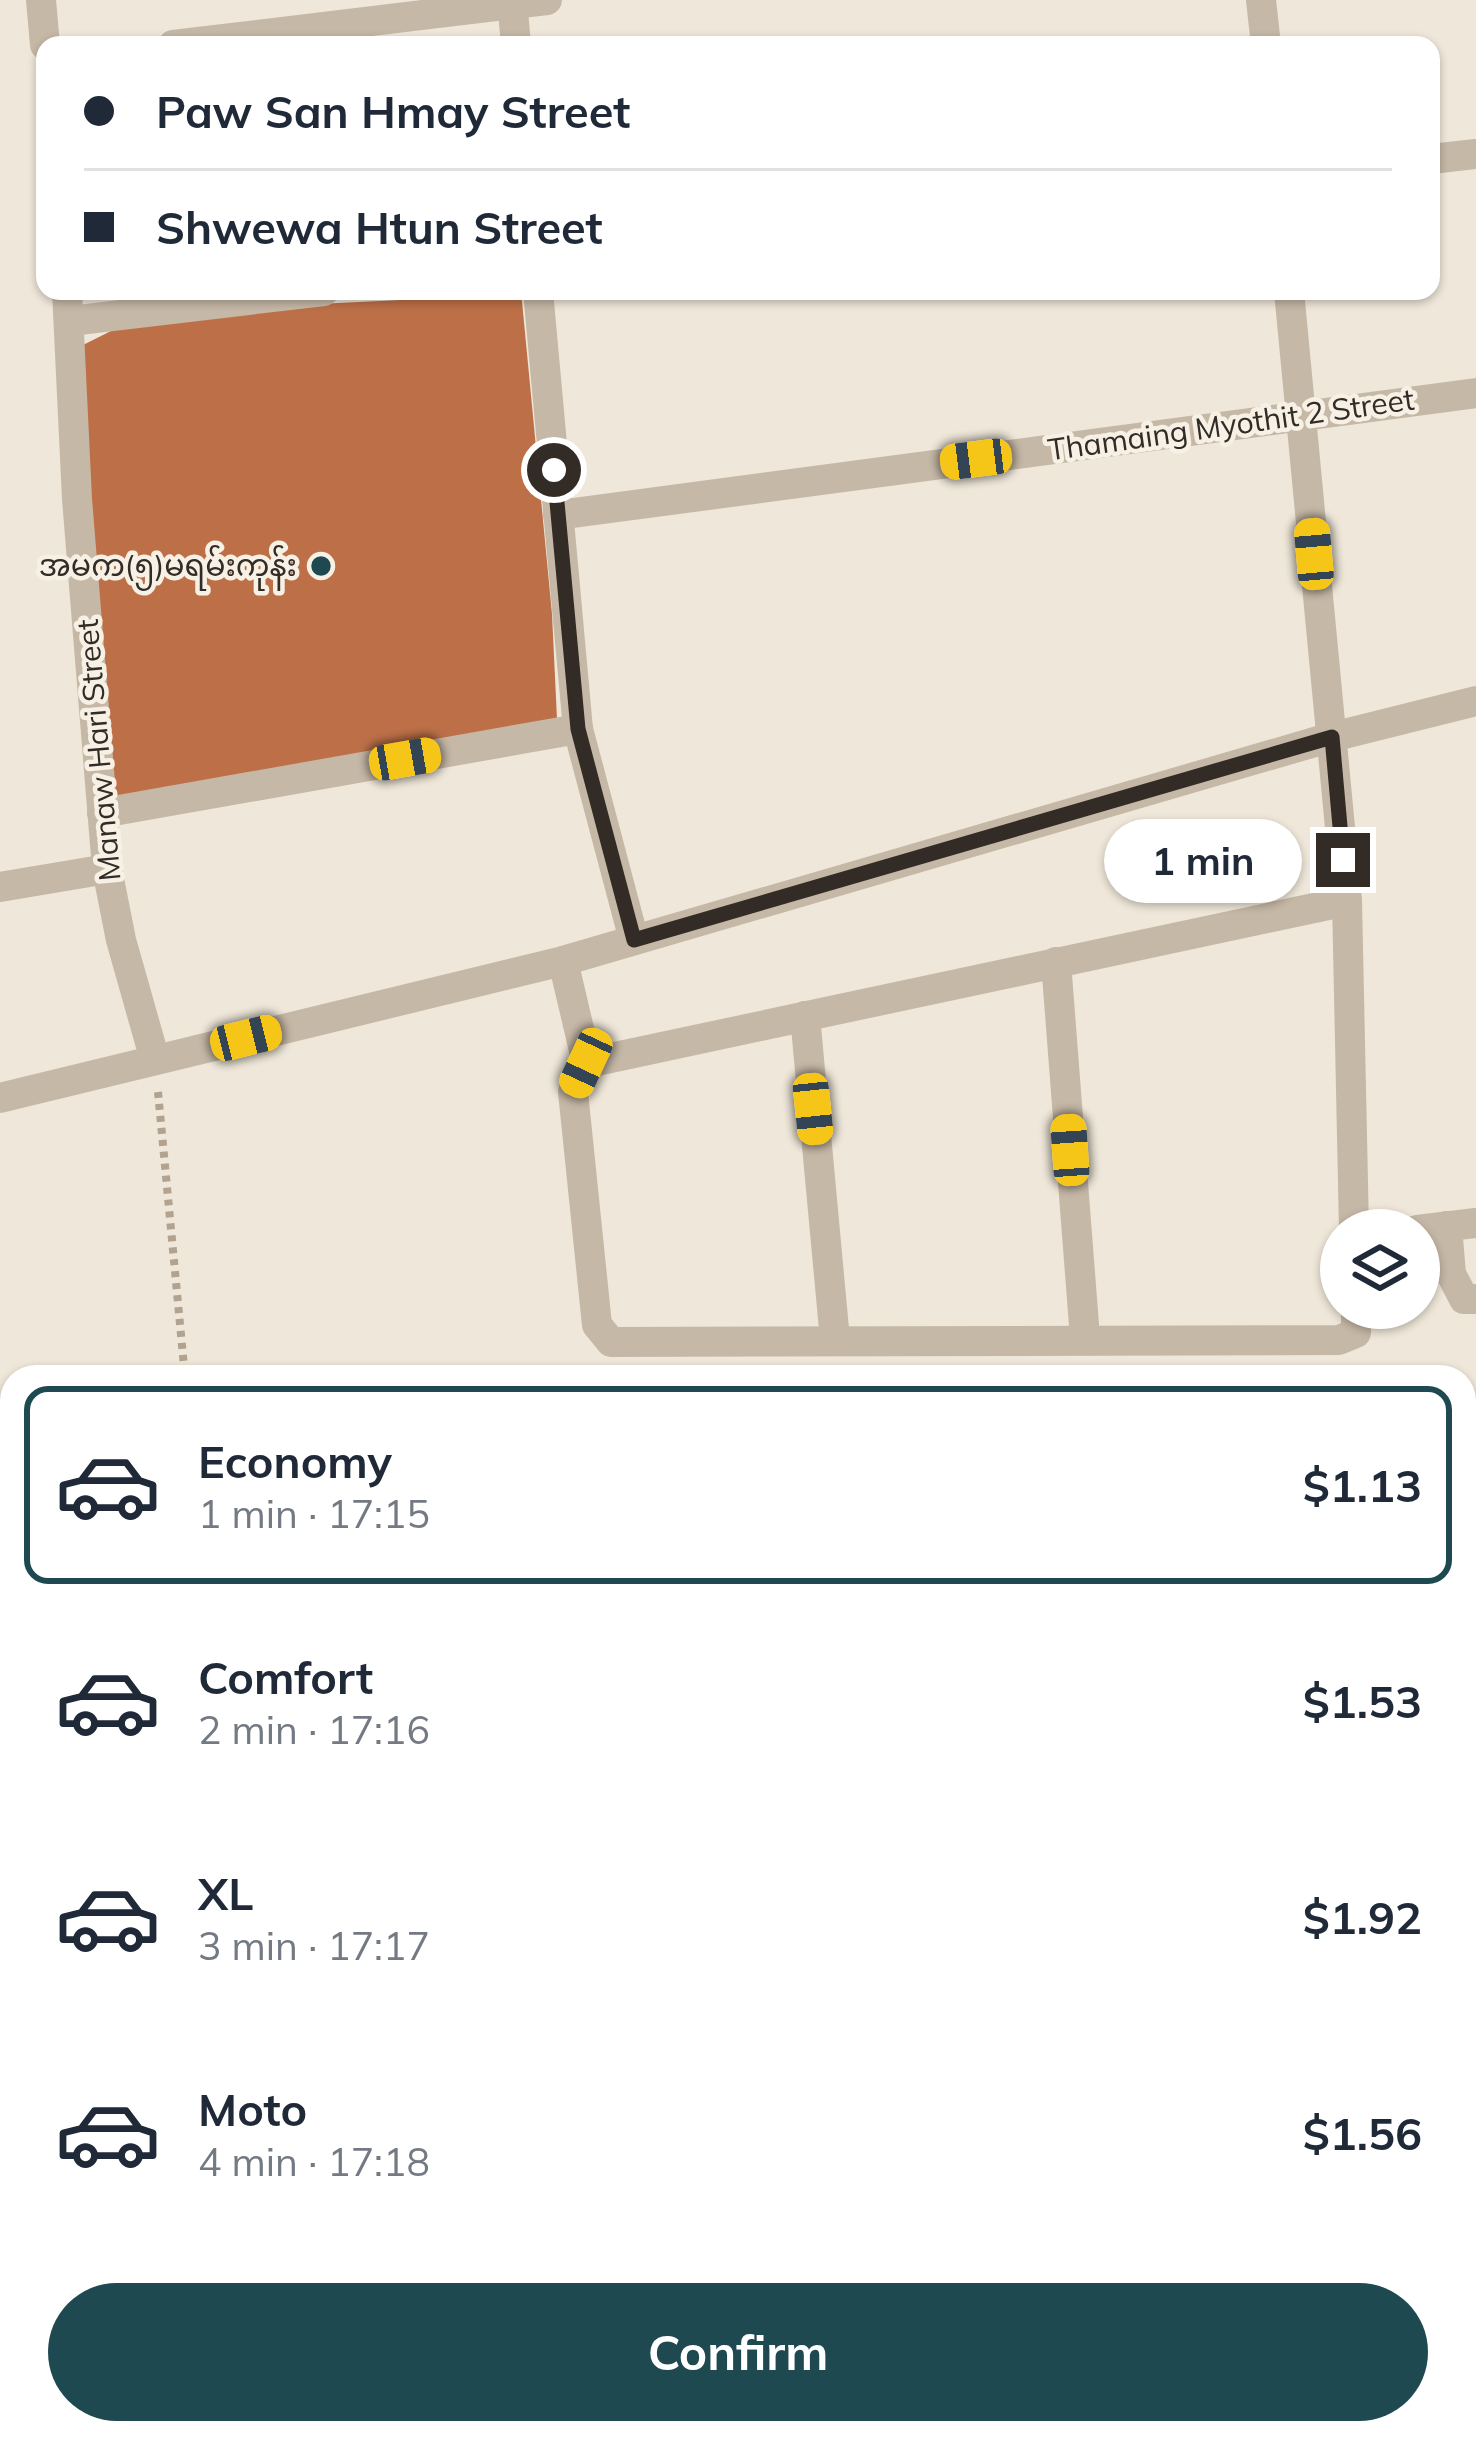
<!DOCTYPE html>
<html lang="en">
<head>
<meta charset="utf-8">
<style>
  :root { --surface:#fff; --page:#f2f2f3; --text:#1f2937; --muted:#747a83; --line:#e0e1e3; --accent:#1f4951 }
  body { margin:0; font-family:Mulish,"Noto Sans Myanmar",sans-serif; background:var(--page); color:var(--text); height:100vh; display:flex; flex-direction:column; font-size:45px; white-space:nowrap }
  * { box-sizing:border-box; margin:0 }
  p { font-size:39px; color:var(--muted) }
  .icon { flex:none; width:66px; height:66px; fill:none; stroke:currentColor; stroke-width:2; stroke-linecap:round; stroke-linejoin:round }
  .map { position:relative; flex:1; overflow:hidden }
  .side { position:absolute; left:0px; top:1365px; width:1476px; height:1080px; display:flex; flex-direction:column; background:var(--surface); border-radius:36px 36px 0 0; box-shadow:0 3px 9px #0004 }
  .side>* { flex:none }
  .top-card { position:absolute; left:36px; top:36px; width:1404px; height:264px; border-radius:24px; box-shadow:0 3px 9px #0004; display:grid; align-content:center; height:264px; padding:0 48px; background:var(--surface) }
  .buttons { position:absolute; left:1320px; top:1209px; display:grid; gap:24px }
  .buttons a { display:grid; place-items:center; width:120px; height:120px; border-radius:50%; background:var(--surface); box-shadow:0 3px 9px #0004; font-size:60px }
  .end { position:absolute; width:54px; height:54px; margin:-27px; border:15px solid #332b26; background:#fff; box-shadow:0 0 0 6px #fff }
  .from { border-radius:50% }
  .bubble { position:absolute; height:84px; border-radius:42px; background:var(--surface); box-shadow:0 3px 9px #0004; font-size:39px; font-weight:700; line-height:84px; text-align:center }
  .car { position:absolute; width:36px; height:72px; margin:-36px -18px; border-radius:15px; box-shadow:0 0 9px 3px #0007; background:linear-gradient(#f5c518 24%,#345 0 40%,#f5c518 0 76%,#345 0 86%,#f5c518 0) }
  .top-card b { display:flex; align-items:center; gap:42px; height:114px; font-size:45px }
  .top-card b+b { border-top:3px solid var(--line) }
  .top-card i { width:30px; height:30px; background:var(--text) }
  ul { padding:21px 0 0; list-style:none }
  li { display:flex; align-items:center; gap:36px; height:198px; margin:0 24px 18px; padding:0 24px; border:6px solid transparent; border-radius:24px }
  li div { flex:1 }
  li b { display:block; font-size:45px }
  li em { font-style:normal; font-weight:700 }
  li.active { border-color:var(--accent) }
  li>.icon { width:108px; height:108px; stroke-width:1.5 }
  .button { display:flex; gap:24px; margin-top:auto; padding:24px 48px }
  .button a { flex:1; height:138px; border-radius:72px; background:var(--accent); color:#fff; font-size:48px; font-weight:700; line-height:138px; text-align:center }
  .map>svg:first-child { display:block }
  .building { fill:#bd7048 }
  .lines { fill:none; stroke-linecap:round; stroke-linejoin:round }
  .path { stroke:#b2a290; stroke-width:8; stroke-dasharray:6 6; stroke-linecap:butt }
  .street { stroke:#c6b8a6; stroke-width:30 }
  .secondary { stroke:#998778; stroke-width:30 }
  .rail-casing { stroke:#332b26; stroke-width:14 }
  .rail { stroke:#f7f0e5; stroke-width:9; stroke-dasharray:27; stroke-linecap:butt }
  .route { stroke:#332b26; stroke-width:15 }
  .poi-dot { fill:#1f4951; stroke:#f7f0e5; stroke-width:4.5 }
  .labels { text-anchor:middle; stroke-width:9; stroke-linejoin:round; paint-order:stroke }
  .street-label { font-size:30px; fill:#332b26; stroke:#f7f0e5 }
  .poi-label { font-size:30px; fill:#332b26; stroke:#f7f0e5; text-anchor:end }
</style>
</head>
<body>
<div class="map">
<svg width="1476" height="2445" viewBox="0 0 1476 2445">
  <rect width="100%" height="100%" fill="#efe7d9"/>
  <path class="building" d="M479,291H521L552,614L557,719L113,797L90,518L83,345L149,312L443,298Z"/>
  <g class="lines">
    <g class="path">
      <path d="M158,1092L185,1377"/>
      <path d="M0,1406H12"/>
      <path d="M0,1561H12"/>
    </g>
    <g class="street">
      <path d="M41,0L45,45"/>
      <path d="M512,0L516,45"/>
      <path d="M1261,0L1266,45"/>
      <path d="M173,45L547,0"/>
      <path d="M1431,159L1476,154"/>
      <path d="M67,291L77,499L107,869L121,940L155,1060"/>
      <path d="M538,291L578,729L634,940"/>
      <path d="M1289,291L1347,901L1354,1230"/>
      <path d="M70,321L324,291"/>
      <path d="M558,515L1476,393"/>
      <path d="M102,813L578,729"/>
      <path d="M0,887L107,869"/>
      <path d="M563,961L587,1063L573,1092L597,1325L611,1342L1339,1340L1356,1333V1308"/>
      <path d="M1056,962L1085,1338"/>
      <path d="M805,1016L835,1340"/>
      <path d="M587,1063L1347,901"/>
      <path d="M0,1098L563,961L1332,737L1476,701"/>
      <path d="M1447,1226L1451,1274L1464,1299H1476"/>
      <path d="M1417,1230L1476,1223"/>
      <path d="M1464,2125L1476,2257"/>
      <path d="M85,2433V2445"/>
      <path d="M458,2433L459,2445"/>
      <path d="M877,2433L878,2445"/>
      <path d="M1181,2433L1183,2445"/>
    </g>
    <g class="secondary">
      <path d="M0,1602L12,1603"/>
      <path d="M1464,1619H1476"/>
    </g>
    <g class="rail-casing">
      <g id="rail">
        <path d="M0,1461L12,1462"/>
        <path d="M1464,1478H1476"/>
        <path d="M0,1489L12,1490"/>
        <path d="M1464,1500H1476"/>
      </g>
    </g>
    <use href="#rail" class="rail"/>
  </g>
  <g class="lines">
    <path class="route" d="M554,470L578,729L634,940L1332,737L1343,860"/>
  </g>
  <circle class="poi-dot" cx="321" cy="566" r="12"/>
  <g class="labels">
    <g class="street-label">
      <text transform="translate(1231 425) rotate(-8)" y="10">Thamaing Myothit 2 Street</text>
      <text transform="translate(99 750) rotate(-95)" y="10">Manaw Hari Street</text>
    </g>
    <g class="poi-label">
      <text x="297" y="576">အမက(၅)မရမ်းကုန်း</text>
    </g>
  </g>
</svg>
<div class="buttons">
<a><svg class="icon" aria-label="layers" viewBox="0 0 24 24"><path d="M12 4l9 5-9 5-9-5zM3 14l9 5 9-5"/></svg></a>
</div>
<i class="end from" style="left:554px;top:470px"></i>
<i class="end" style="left:1343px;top:860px"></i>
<div class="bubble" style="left:1104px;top:819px;width:198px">1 min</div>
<i class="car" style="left:976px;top:459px;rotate:263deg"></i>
<i class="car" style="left:1314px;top:554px;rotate:355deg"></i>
<i class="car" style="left:405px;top:759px;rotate:80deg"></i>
<i class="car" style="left:246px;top:1038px;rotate:76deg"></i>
<i class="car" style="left:586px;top:1063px;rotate:205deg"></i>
<i class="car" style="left:813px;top:1109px;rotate:174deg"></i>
<i class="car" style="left:1070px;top:1150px;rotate:356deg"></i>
<div class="top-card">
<b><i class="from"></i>Paw San Hmay Street</b>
<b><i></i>Shwewa Htun Street</b>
</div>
<section class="side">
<ul>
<li class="active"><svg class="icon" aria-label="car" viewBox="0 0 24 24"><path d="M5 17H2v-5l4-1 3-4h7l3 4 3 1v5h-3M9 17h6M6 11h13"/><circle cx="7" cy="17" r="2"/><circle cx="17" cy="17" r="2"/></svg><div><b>Economy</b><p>1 min · 17:15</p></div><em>$1.13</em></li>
<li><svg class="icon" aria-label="car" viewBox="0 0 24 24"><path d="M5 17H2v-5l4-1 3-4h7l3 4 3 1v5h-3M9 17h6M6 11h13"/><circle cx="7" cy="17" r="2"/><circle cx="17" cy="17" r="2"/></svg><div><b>Comfort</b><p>2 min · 17:16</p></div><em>$1.53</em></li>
<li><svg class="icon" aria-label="car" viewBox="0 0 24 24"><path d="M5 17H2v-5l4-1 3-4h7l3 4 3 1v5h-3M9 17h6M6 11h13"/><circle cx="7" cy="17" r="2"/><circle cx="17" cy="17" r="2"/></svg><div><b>XL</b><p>3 min · 17:17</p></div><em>$1.92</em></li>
<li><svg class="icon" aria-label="car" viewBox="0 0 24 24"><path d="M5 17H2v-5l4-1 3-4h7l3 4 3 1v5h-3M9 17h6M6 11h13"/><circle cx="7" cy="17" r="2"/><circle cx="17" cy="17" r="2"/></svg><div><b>Moto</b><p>4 min · 17:18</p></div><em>$1.56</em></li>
</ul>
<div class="button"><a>Confirm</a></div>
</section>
</div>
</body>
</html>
